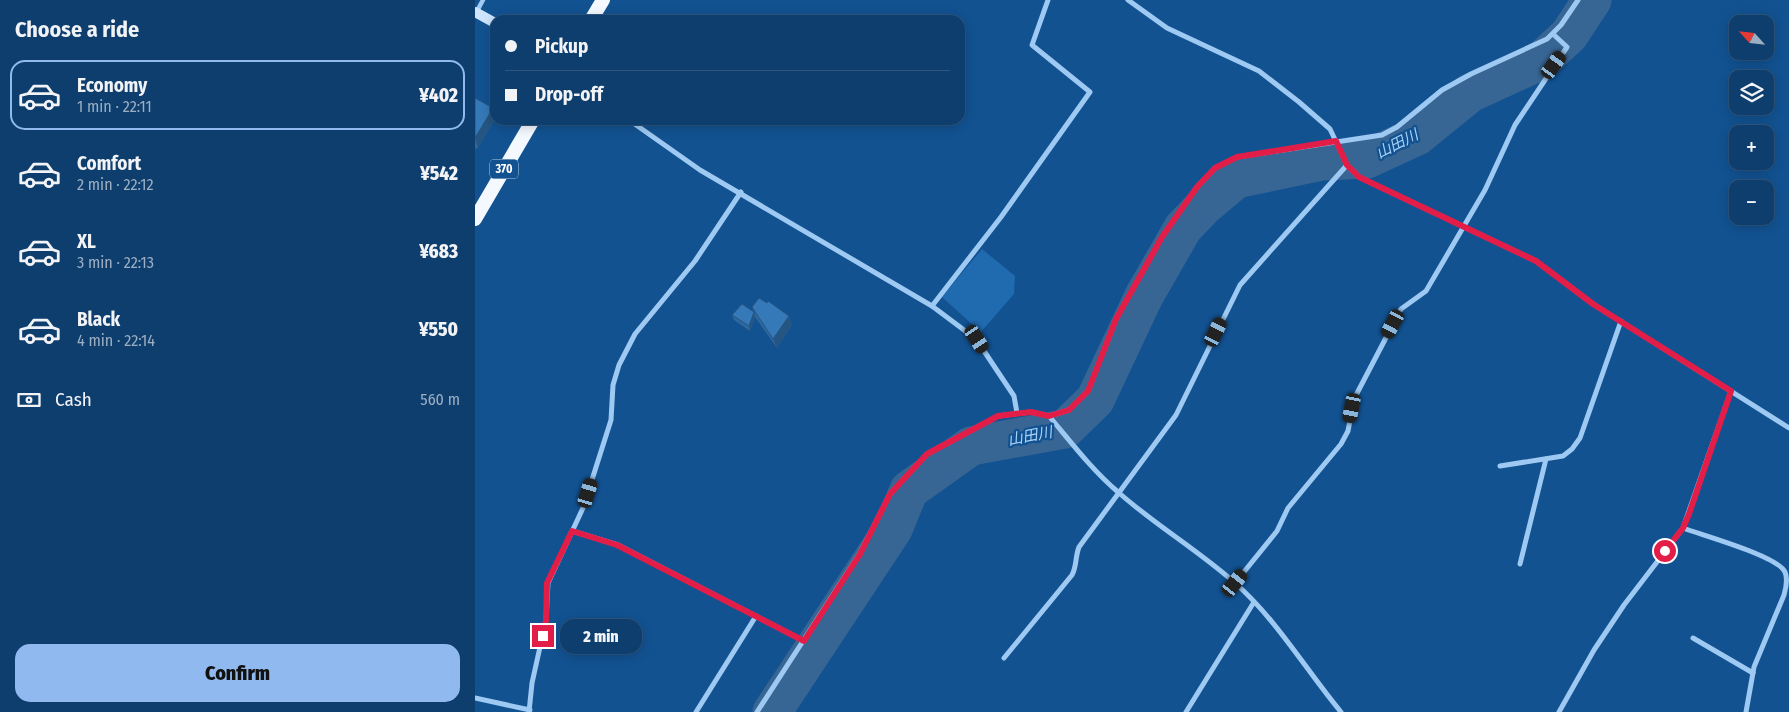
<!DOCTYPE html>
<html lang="en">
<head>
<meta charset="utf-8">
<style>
  :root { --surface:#0e3e6d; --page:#174572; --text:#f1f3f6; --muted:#9baec2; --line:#2e5780; --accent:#90b9f0 }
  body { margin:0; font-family:"Fira Sans Condensed","Noto Sans JP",sans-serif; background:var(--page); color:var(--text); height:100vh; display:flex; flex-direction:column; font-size:19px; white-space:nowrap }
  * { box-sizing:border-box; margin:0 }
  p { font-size:16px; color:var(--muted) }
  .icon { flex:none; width:28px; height:28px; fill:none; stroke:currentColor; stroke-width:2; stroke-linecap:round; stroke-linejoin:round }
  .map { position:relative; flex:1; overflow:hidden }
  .panel { display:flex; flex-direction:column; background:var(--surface); width:475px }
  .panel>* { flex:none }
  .hud { position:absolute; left:15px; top:15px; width:475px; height:110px; border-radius:15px; box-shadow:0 2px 12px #0003,0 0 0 1px var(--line); display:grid; align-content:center; height:110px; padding:0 15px; background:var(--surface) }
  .needle { width:32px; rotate:297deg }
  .controls { position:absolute; left:1254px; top:15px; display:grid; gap:10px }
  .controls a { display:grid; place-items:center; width:45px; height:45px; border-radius:10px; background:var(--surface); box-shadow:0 2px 12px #0003,0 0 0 1px var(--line); font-size:25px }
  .end { position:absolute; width:22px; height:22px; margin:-11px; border:6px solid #e11d48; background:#fff; box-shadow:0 0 0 2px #fff }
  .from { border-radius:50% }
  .bubble { position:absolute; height:35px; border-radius:15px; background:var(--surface); box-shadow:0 2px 12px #0003,0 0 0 1px var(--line); font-size:16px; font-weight:800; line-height:35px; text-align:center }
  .car { position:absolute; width:15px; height:30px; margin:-15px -8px; border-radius:6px; box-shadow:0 0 4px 1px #0007; background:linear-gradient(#222 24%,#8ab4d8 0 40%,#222 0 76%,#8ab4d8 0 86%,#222 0) }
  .hud b { display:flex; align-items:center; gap:18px; height:48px; font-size:19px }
  .hud b+b { border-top:1px solid var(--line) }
  .hud i { width:12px; height:12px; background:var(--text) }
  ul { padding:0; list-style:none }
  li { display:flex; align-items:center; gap:15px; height:70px; margin:0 10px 8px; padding:0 5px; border:2px solid transparent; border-radius:15px }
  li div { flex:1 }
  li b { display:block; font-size:19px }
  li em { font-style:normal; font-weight:800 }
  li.selected { border-color:var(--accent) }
  li>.icon { width:45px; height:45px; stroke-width:1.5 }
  h2 { padding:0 15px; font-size:22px; line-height:60px }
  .pay { display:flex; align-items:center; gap:12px; height:55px; padding:0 15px; font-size:19px }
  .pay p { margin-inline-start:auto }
  .cta { display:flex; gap:10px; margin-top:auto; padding:10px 15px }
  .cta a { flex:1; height:58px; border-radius:15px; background:var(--accent); color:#111; font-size:20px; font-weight:800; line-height:58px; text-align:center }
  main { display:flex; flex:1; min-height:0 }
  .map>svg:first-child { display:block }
  .green { fill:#206aaf }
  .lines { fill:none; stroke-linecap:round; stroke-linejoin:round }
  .river { stroke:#386694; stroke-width:39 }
  .pedestrian { stroke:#9ec9f2; stroke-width:4.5 }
  .minor { stroke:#9ec9f2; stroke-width:5 }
  .secondary { stroke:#cde4fc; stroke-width:10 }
  .trunk { stroke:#f4f9ff; stroke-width:14 }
  .wall { fill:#2e689f }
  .shaded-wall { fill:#255582 }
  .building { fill:#3579b9; stroke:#255582 }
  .route { stroke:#e11d48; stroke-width:6 }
  .labels { text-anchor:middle; stroke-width:4.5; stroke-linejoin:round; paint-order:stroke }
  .shield { fill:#125291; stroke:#b8cbde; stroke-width:1 }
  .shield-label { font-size:12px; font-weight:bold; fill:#fff }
  .water-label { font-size:15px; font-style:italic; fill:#aad3f9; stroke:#125291 }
</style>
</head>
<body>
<main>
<section class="panel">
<h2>Choose a ride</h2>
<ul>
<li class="selected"><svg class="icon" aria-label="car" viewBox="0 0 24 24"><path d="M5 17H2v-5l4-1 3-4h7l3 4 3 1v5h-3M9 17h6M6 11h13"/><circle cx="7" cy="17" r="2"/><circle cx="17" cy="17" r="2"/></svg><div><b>Economy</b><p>1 min · 22:11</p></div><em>¥402</em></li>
<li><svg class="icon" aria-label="car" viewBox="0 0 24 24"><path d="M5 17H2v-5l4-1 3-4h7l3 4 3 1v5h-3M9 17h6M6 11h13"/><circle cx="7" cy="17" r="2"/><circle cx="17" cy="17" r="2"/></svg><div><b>Comfort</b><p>2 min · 22:12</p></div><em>¥542</em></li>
<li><svg class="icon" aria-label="car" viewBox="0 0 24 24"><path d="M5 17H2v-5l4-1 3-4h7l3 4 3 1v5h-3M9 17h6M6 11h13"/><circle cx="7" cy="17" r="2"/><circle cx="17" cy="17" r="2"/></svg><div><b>XL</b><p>3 min · 22:13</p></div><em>¥683</em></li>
<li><svg class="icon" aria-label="car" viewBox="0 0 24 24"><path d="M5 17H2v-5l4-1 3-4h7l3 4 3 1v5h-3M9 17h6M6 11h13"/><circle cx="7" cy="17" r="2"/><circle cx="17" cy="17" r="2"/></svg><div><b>Black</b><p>4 min · 22:14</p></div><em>¥550</em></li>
</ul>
<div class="pay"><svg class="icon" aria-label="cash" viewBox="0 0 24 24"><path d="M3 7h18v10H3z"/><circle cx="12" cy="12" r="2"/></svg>Cash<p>560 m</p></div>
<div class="cta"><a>Confirm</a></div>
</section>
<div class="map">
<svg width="1314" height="712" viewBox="0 0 1314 712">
  <rect width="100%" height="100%" fill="#125291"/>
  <path class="green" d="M507,249L540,276L539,294L505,333L499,326L467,297Z"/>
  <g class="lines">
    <path class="river" d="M297,712L418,529L434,490L496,446L590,429L620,400L669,296L708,228L729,206L761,179L847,161L892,159L942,136L995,93L1067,60L1094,35L1117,0"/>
    <path class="pedestrian" d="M1,13L8,0"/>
    <g class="minor">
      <path d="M653,0L692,28L784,71L824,102L855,129L872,165L884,177L1061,261L1118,304L1314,428"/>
      <path d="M154,120L225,170L457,306L501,339L539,396L542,413"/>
      <path d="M457,306L526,217L615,92L557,45L573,0"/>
      <path d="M574,416C596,442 617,470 643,492C680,525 723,550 760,583C802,620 831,670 866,712"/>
      <path d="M1025,466L1088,456L1097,449L1105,438L1146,321"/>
      <path d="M1208,528C1226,535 1303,556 1310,572C1313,579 1311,588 1309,595L1279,667L1271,712"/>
      <path d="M97,531L143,545L329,641"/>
      <path d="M1045,564L1071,459"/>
      <path d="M760,583L802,531L813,508L866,444L873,431L879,399L926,309L951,291L1010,190L1040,125L1092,47L1078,34"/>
      <path d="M1218,638L1278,673"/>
      <path d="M529,658L597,575C602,566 600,557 604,547L701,415L765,285L872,165"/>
      <path d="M0,698L55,710"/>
      <path d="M54,712L57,683L71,620L73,583L108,508L136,420L138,385L144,365L160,334L220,261L266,192"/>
      <path d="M221,712L281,616"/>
      <path d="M282,712L385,553L415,494L452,454L523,416L556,412L574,416L594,410L613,391L641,319L687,237L722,187L740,168L762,157L907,135L922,127L967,90L996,74L1072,39L1086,25L1103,0"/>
      <path d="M711,712L779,602"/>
      <path d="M1084,712L1119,650L1149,605L1208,528L1256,391"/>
    </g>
    <path class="secondary" d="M0,12L20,23"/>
    <g class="trunk">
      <path d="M116,20L128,0"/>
      <path d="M0,219L58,120"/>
    </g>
  </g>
  <g class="wall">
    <path d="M0,98L20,114V119L3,148L0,149Z"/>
    <path d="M292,303L314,316L317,325L302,348L280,317L275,331L259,320L257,315L279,312L277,307Z"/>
  </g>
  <g class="shaded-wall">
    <path d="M18,108L20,114V119L3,148L0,138Z"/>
    <path d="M279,312L280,316L275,331L274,326Z"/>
    <path d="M314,316L317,325L302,348L298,339Z"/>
  </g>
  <g class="building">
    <path d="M0,98L18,108L0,138Z"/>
    <path d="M284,298L292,303L293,301L314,316L298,339L277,307Z"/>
    <path d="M267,304L279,312L274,326L257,315Z"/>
  </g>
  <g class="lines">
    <path class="route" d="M68,636L71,620L72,583L97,531L142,545L329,641L385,554L415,494L452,454L523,416L556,412L574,416L594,410L613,391L641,319L687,237L722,187L740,168L762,157L861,141L872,165L884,177L1061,261L1118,304L1256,391L1214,514L1208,528L1190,551"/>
  </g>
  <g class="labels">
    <rect class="shield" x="15" y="159.5" width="28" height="19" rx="4"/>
    <g class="shield-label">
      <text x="29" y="173">370</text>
    </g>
    <g class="water-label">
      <text transform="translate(922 144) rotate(-27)" y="5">山田川</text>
      <text transform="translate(555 436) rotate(-11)" y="5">山田川</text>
    </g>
  </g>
</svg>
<div class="controls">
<a><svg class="needle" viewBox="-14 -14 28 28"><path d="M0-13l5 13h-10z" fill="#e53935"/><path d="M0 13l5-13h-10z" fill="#9baec2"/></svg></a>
<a><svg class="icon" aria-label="layers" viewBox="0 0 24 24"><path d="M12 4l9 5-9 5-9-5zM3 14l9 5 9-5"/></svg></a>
<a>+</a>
<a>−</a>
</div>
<i class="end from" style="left:1190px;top:551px"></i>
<i class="end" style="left:68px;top:636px"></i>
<div class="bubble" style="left:85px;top:619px;width:82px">2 min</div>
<i class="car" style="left:1079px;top:65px;rotate:36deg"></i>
<i class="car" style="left:918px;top:324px;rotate:208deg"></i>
<i class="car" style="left:741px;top:332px;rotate:26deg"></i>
<i class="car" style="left:502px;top:339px;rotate:147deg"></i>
<i class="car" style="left:877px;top:408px;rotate:191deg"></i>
<i class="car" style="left:113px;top:493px;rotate:17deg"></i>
<i class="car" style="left:760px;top:583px;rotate:39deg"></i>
<div class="hud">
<b><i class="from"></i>Pickup</b>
<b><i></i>Drop-off</b>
</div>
</div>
</main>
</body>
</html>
